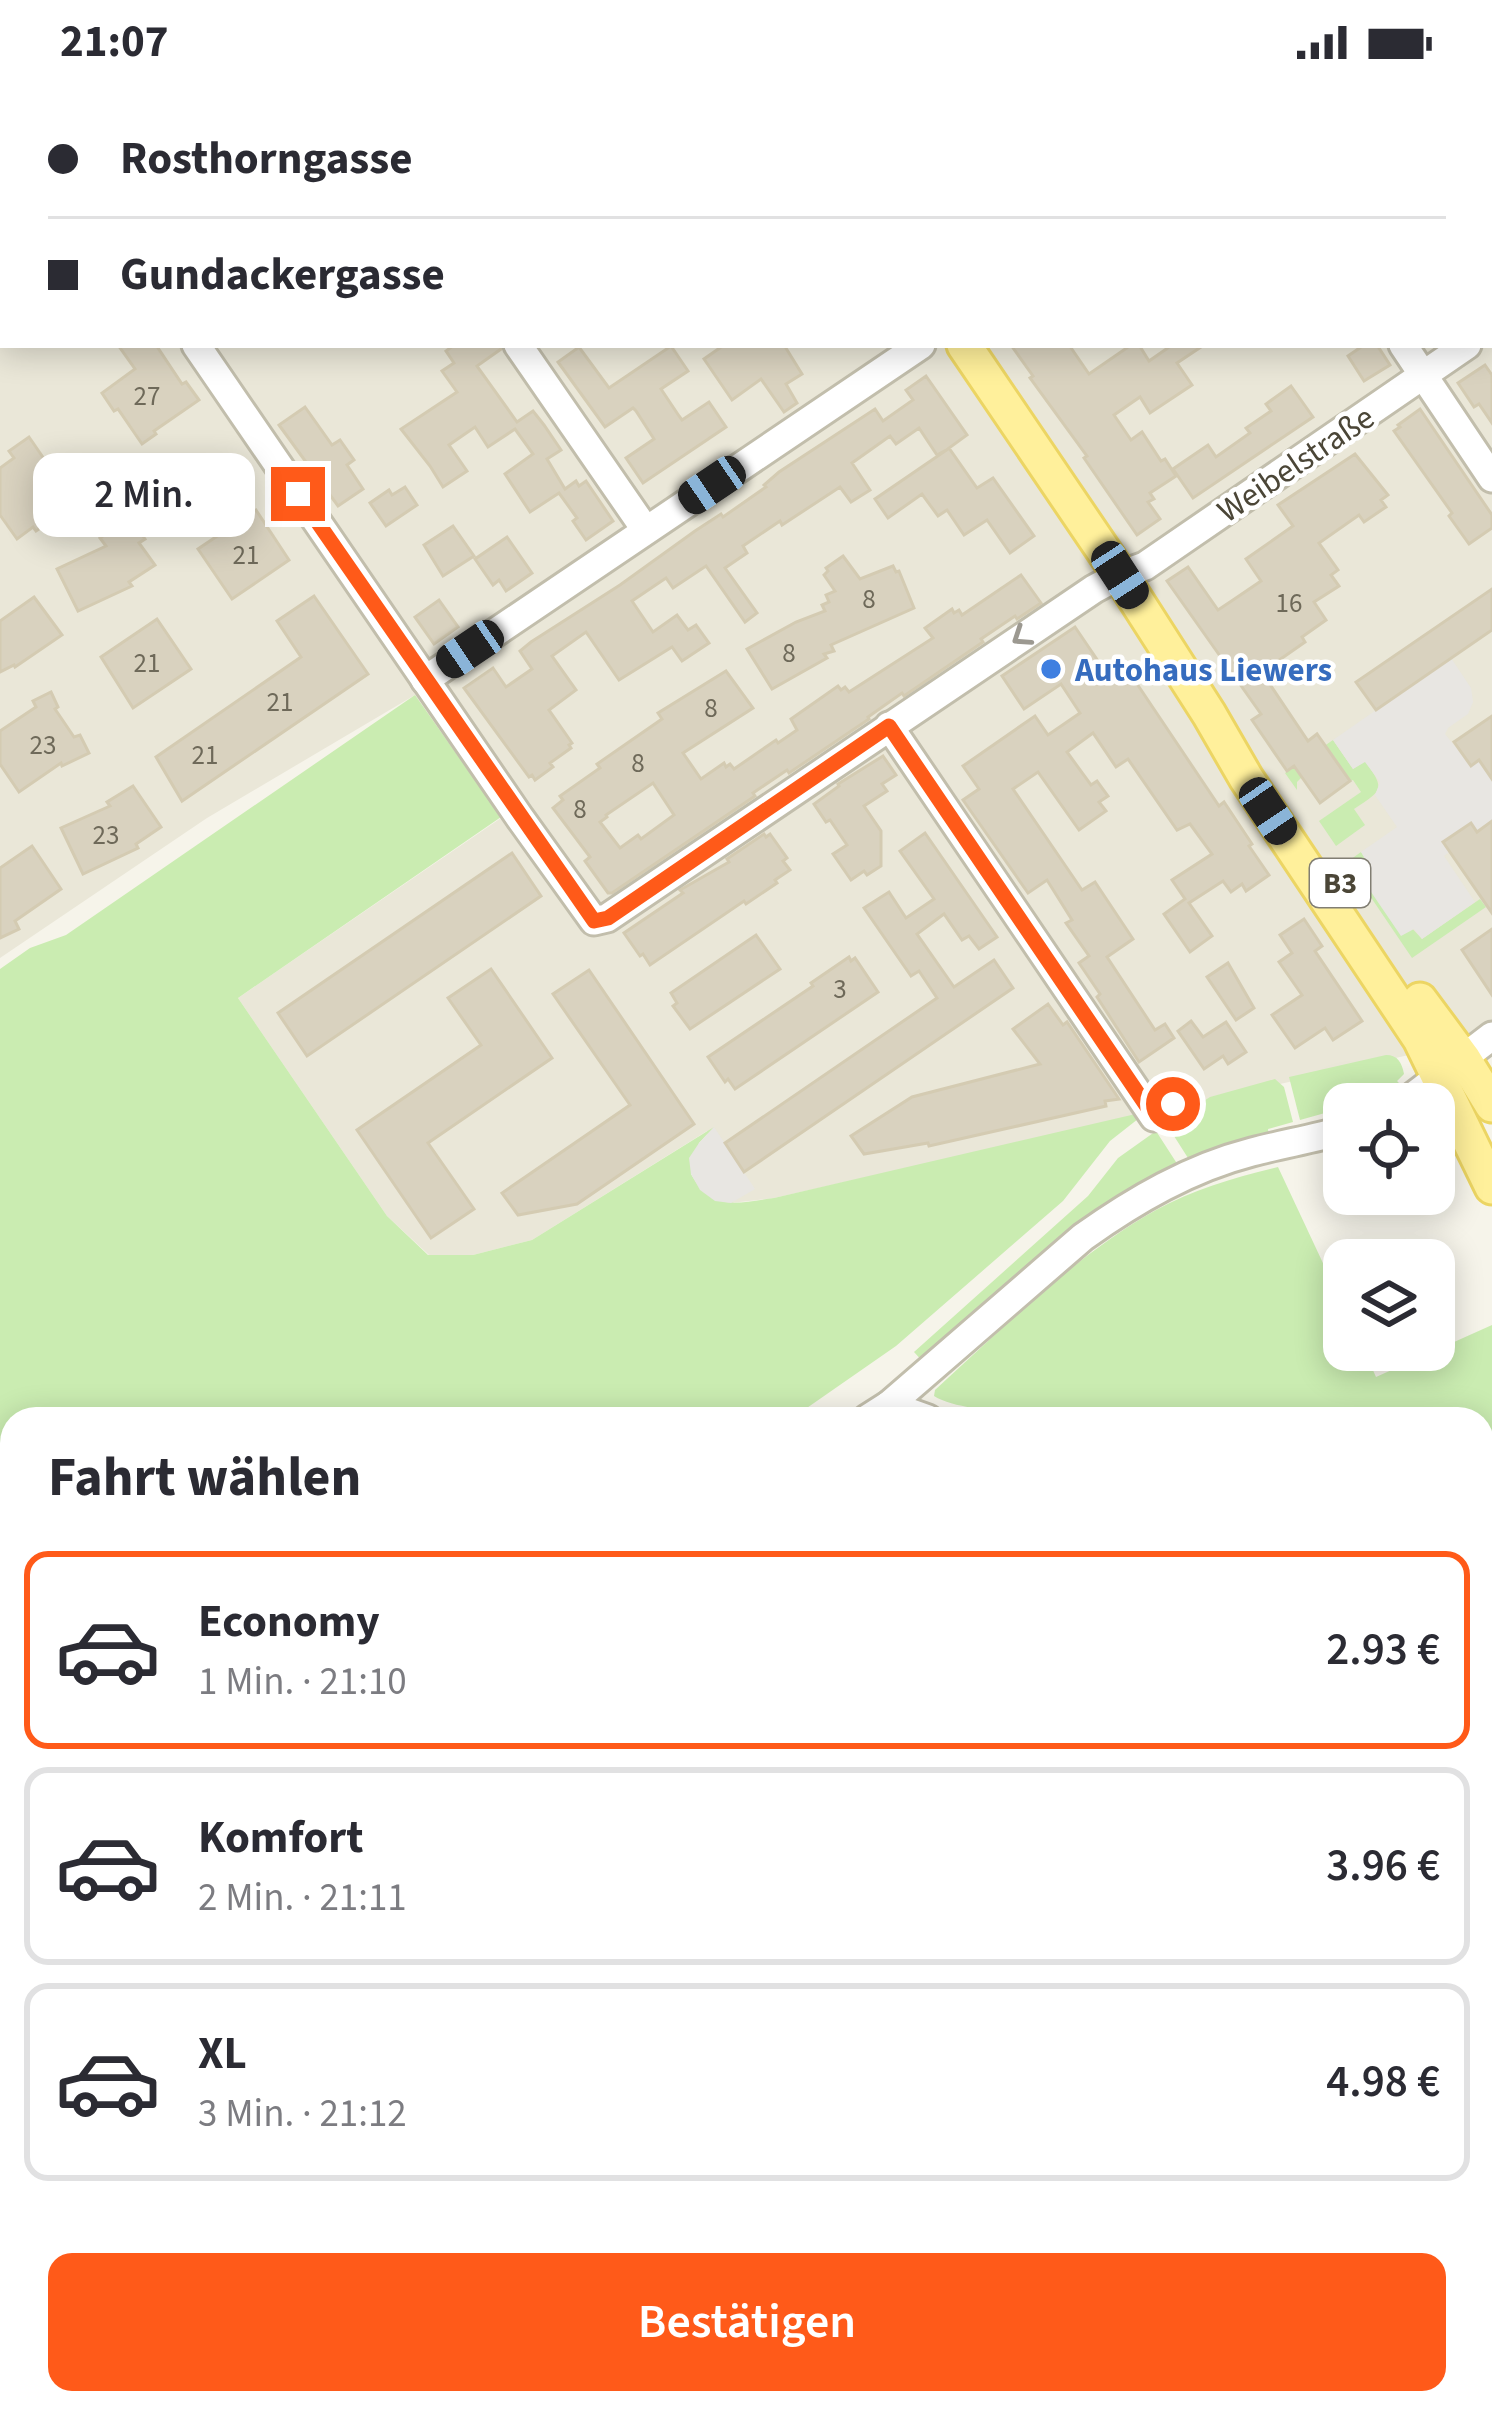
<!DOCTYPE html>
<html lang="de">
<head>
<meta charset="utf-8">
<style>
  :root { --surface:#fff; --page:#f2f2f3; --text:#2b2b33; --muted:#7c7c81; --line:#e1e1e2; --accent:#ff5a19 }
  body { margin:0; font-family:"Source Sans 3",sans-serif; background:var(--page); color:var(--text); height:100vh; display:flex; flex-direction:column; font-size:45px; white-space:nowrap }
  * { box-sizing:border-box; margin:0 }
  p { font-size:39px; color:var(--muted) }
  .icon { flex:none; width:66px; height:66px; fill:none; stroke:currentColor; stroke-width:2; stroke-linecap:round; stroke-linejoin:round }
  .map { position:relative; flex:1; overflow:hidden }
  .details { position:absolute; left:0px; top:1323px; width:1494px; height:1008px; display:flex; flex-direction:column; background:var(--surface); border-radius:36px 36px 0 0; box-shadow:0 6px 30px #0003 }
  .details>* { flex:none }
  .guide { position:absolute; left:0px; top:0px; width:1494px; height:264px; box-shadow:0 6px 30px #0003; display:grid; align-content:center; height:264px; padding:0 48px; background:var(--surface) }
  .tools { position:absolute; left:1323px; top:999px; display:grid; gap:24px }
  .tools a { display:grid; place-items:center; width:132px; height:132px; border-radius:24px; background:var(--surface); box-shadow:0 6px 30px #0003; font-size:60px }
  .end { position:absolute; width:54px; height:54px; margin:-27px; border:15px solid #ff5a19; background:#fff; box-shadow:0 0 0 6px #fff }
  .from { border-radius:50% }
  .bubble { position:absolute; height:84px; border-radius:24px; background:var(--surface); box-shadow:0 6px 30px #0003; font-size:39px; font-weight:600; line-height:84px; text-align:center }
  .car { position:absolute; width:36px; height:72px; margin:-36px -18px; border-radius:15px; box-shadow:0 0 9px 3px #0007; background:linear-gradient(#222 24%,#8ab4d8 0 40%,#222 0 76%,#8ab4d8 0 86%,#222 0) }
  .guide b { display:flex; align-items:center; gap:42px; height:114px; font-size:45px }
  .guide b+b { border-top:3px solid var(--line) }
  .guide i { width:30px; height:30px; background:var(--text) }
  ul { padding:0; list-style:none }
  li { display:flex; align-items:center; gap:36px; height:198px; margin:0 24px 18px; padding:0 24px; border:6px solid var(--line); border-radius:24px }
  li div { flex:1 }
  li b { display:block; font-size:45px }
  li em { font-style:normal; font-weight:600 }
  li.selected { border-color:var(--accent) }
  li>.icon { width:108px; height:108px; stroke-width:1.5 }
  h2 { padding:0 48px; font-size:54px; line-height:144px }
  .primary-button { display:flex; gap:24px; margin-top:auto; padding:24px 48px }
  .primary-button a { flex:1; height:138px; border-radius:24px; background:var(--accent); color:#fff; font-size:48px; font-weight:600; line-height:138px; text-align:center }
  .status { display:flex; justify-content:space-between; align-items:center; height:84px; padding:0 60px; background:var(--surface); direction:ltr }
  .status svg { height:33px; fill:currentColor }
  .map>svg:first-child { display:block }
  .residential { fill:#eae7d8 }
  .commercial { fill:#f8eed5 }
  .industrial { fill:#e6e3dc }
  .green { fill:#caecb1 }
  .parking { fill:#e8e6e2 }
  .building { fill:#d9d2bf; stroke:#d4cbb2; stroke-width:3; fill-rule:evenodd }
  .lines { fill:none; stroke-linecap:round; stroke-linejoin:round }
  .minor-casing { stroke:#c2beac; stroke-width:33 }
  .major-casing { stroke:#ecd563; stroke-width:39 }
  .minor { stroke:#fff; stroke-width:27 }
  .major { stroke:#fff09b; stroke-width:33 }
  .oneway { stroke:#9c9991 }
  .route { stroke:#ff5a19; stroke-width:15 }
  .shop-dot { fill:#3f7fe0; stroke:#fff; stroke-width:4.5 }
  .labels { text-anchor:middle; stroke-width:9; stroke-linejoin:round; paint-order:stroke }
  .number-label { font-size:27px; fill:#6e6959 }
  .shield { fill:#fff; stroke:#817e73; stroke-width:3 }
  .shield-label { font-size:30px; font-weight:bold; fill:#4b4637 }
  .street-label { font-size:33px; fill:#4b4637; stroke:#fff }
  .shop-label { font-size:33px; font-weight:bold; fill:#366cbe; stroke:#fff; text-anchor:start }
</style>
</head>
<body>
<div class="status"><b>21:07</b><svg viewBox="0 0 49 12"><path d="M0 12V9h3v3zM5 12V6h3v6zM10 12V3h3v9zM15 12V0h3v12zM26 1h20v11H26zM47 4h2v5h-2z"/></svg></div>
<div class="map">
<svg width="1492" height="2331" viewBox="0 0 1492 2331">
  <rect width="100%" height="100%" fill="#f6f4ea"/>
  <path class="residential" d="M3,0H1492V942L1471,957L774,1114L731,1119L715,1117L707,1047L532,1156L473,1171H429L387,1132L238,914L501,734L415,611L207,734L0,874V177L3,175V261H1491V3H4Z"/>
  <path class="commercial" d="M1492,1508V2033L1482,2006V1513Z"/>
  <g class="industrial">
    <path d="M1482,2138L1492,2164V2331H398L394,2319H1482Z"/>
    <path d="M0,2225L12,2236V2319H91L99,2331H0Z"/>
  </g>
  <g class="green">
    <path d="M415,611L501,733L238,914L387,1132L428,1171H473L532,1156L714,1043L699,1059L691,1090C712,1128 736,1119 774,1114L1140,1029L1138,1035L1110,1057L1063,1117L896,1262L791,1335H12V1640L0,1645V885L30,864L66,851Z"/>
    <path d="M1333,656L1353,685L1365,677C1386,706 1382,706 1354,725L1365,741L1336,762L1319,737L1361,708L1353,696L1350,697L1328,667L1297,698V706L1285,689Z"/>
    <path d="M1361,768L1366,775L1354,782L1422,855L1480,815L1486,823L1412,874L1347,778Z"/>
    <path d="M1386,971C1398,971 1402,979 1404,990L1397,997L1403,1003C1383,1019 1369,1020 1344,1020V1034L1328,1037L1325,1029L1300,1036L1289,993Z"/>
    <path d="M1275,995L1284,1003L1293,1038L1268,1045L1269,1052L1192,1078L1188,1074L1167,1041L1210,1013Z"/>
    <path d="M1156,1047L1176,1078L1175,1084L924,1279L914,1268L1088,1112L1118,1074Z"/>
    <path d="M1278,1083L1344,1224V1266H1364L1376,1293L1492,1241V1508L1482,1513V1335H1029C1001,1325 956,1326 934,1312L935,1306C1004,1243 1074,1172 1156,1126C1194,1105 1236,1093 1278,1083Z"/>
    <path d="M4,1967H12V2245L0,2234V1968Z"/>
  </g>
  <g class="parking">
    <path d="M1451,574L1471,604L1473,618L1468,630L1448,644L1445,650L1470,681L1479,676L1492,695V737L1444,772L1475,818L1422,855L1414,845L1401,852L1354,783L1365,775L1361,768L1397,743L1375,711L1380,698L1365,678L1353,685L1333,656Z"/>
    <path d="M714,1043L755,1105L731,1119L715,1117L700,1106L691,1090L689,1074L699,1059Z"/>
  </g>
  <g class="building">
    <path d="M118,261H156L182,300L186,298L199,316L154,347L156,350L142,360L118,325L114,327L102,309L135,285Z"/>
    <path d="M454,261H500L501,265L477,282L517,338L533,327L544,341L561,366L547,375L565,405L576,397L579,402L586,397L613,437L586,456L573,437L577,434L559,409L530,428L505,390L533,370L515,345L488,363L475,343L449,361L467,387L443,403L430,382L401,345L457,308L442,287L454,279L446,267Z"/>
    <path d="M724,261H784L802,290L786,300L797,319L784,328L761,295L732,316L704,275Z"/>
    <path d="M1011,261H1069L1089,290L1131,261H1139L1149,277L1172,261H1204L1177,279L1192,301L1150,329L1140,313L1114,331L1131,356L1142,348L1161,377L1165,375L1176,392L1150,409L1154,415L1148,418L1160,435L1137,451L1084,374L1087,372L1030,294L1033,292Z"/>
    <path d="M1364,261H1377L1390,281L1364,297L1348,272Z"/>
    <path d="M671,262L688,287L661,305L679,332L682,336L709,318L726,343L643,399L626,374L654,355L636,327L633,324L605,343L558,278L579,263L609,304Z"/>
    <path d="M1485,281L1492,291V339L1479,320L1474,323L1458,299Z"/>
    <path d="M926,292L967,351L949,364L977,404L993,394L1034,452L1010,469L987,436L964,451L947,426L938,432L922,410L888,434L875,415L948,365L937,371L919,344L896,360L890,352L852,379L870,406L851,418L840,403L782,441L780,437L743,462L747,469L725,484L757,529L745,538L706,482L673,504L666,494L632,517L653,548L677,531L688,546L696,541L709,559L682,577L672,563L619,596L586,548L552,572L576,606L549,626L572,659L569,661L571,664L550,679L553,683L535,696L532,691L529,693L464,604L493,584L506,603L532,585L520,567L531,558L620,501L695,447L721,430L723,433L766,403L764,401L779,388L875,325L883,337L913,316L906,306Z"/>
    <path d="M1291,302L1313,333L1193,414L1173,385L1208,361L1216,373L1250,349L1246,344L1271,327L1266,320Z"/>
    <path d="M305,323L332,361L340,356L354,376L347,381L363,405L338,422L279,341Z"/>
    <path d="M1420,325L1492,431V444L1469,460L1449,432L1452,429L1394,347L1400,343L1398,341Z"/>
    <path d="M29,353L71,414L51,428L55,434L36,447L33,443L17,455L0,431V384L14,374L9,367Z"/>
    <path d="M1355,370L1388,411L1381,416L1386,423L1364,438L1359,431L1319,459L1338,486L1331,491L1339,502L1314,518L1326,536L1302,553L1305,558L1275,579L1280,587L1267,596L1308,657L1317,650L1350,697L1320,719L1294,682L1287,687L1252,636L1261,630L1167,497L1188,483L1218,526L1233,516L1261,497L1246,475L1293,442L1278,421Z"/>
    <path d="M405,403L417,421L386,442L370,419L389,406L392,411Z"/>
    <path d="M256,426L289,476L232,515L198,465Z"/>
    <path d="M130,434L145,455L139,459L155,481L129,498L132,502L78,527L57,485L106,462L100,454Z"/>
    <path d="M453,442L474,472L443,492L424,461Z"/>
    <path d="M507,453L532,489L506,507L499,496L493,501L475,475Z"/>
    <path d="M843,472L860,495L893,482L896,488L899,487L914,524L831,561L834,567L824,570L827,574L772,605L747,565L796,538L825,527L822,521L829,518L826,511L835,507L824,491L828,487L826,484Z"/>
    <path d="M1021,491L1041,519L1017,535L1015,532L981,555L983,558L904,612L902,609L868,633L869,635L789,689L787,686L753,709L755,712L612,809H608L585,777L590,773L553,724L563,716L560,712L600,684L597,680L662,635L658,629L726,587L753,624L683,669L701,695L724,679L726,683L730,680L734,685L776,656L778,659L797,646L791,635L838,602L841,606L845,603L849,608L933,554L925,544L952,525L954,529L959,526L962,531ZM653,699L674,731L641,755L638,751L620,764L600,738L607,733L606,731Z"/>
    <path d="M1492,505V546L1376,626L1356,598Z"/>
    <path d="M314,512L368,590L182,717L156,673L301,573L277,537Z"/>
    <path d="M34,513L62,551L15,583L14,581L0,588V537Z"/>
    <path d="M439,516L458,543L434,560L415,533Z"/>
    <path d="M157,535L191,585L133,624L101,573Z"/>
    <path d="M1075,543L1111,596L1127,585L1219,722L1224,718L1252,760L1249,762L1269,791L1246,807L1242,800L1231,808L1223,797L1189,819L1212,852L1190,868L1164,830L1185,815L1172,796L1212,770L1190,740L1177,746L1128,675L1116,683L1093,649L1067,668L1091,701L1097,697L1108,712L1099,718L1106,727L1079,746L1038,688L1013,705L1082,806L1095,798L1133,855L1107,873L1155,946L1165,940L1174,954L1139,978L1097,913L1100,910L1079,879L1089,872L1066,839L1072,836L1047,796L1028,809L963,716L979,705L963,682L1035,632L1048,651L1080,629L1061,600L1024,625L1002,592Z"/>
    <path d="M51,608L58,623L55,625L74,653L80,651L89,669L62,682L61,679L19,708L0,680V647L36,623L33,617Z"/>
    <path d="M1492,632V695L1479,676L1471,682L1454,658Z"/>
    <path d="M883,672L896,691L882,700L887,707L864,722L881,747V782L867,791L864,787L851,796L833,770L847,761L830,736L826,738L814,720L839,702L838,700Z"/>
    <path d="M133,702L161,743L136,760L138,764L83,790L61,744L110,722L107,718Z"/>
    <path d="M1492,737V829L1443,758L1471,739L1477,748Z"/>
    <path d="M925,749L997,853L979,865L969,852L962,856L944,830L917,850L954,903L994,876L1013,904L744,1088L725,1059L937,914L919,887L911,892L864,824L889,808L906,834L934,815L900,767Z"/>
    <path d="M764,750L766,753L770,750L787,774L783,777L790,786L775,796L777,799L746,820L744,817L650,881L643,870L640,872L624,849L683,809L680,806L729,778L727,775Z"/>
    <path d="M32,762L61,805L15,837L19,845L0,854V784Z"/>
    <path d="M512,769L541,812L307,972L278,929Z"/>
    <path d="M1304,835L1322,862L1315,867L1362,937L1333,956L1325,944L1295,964L1272,931L1302,911L1279,878L1292,869L1280,851Z"/>
    <path d="M1492,845V911L1462,866Z"/>
    <path d="M756,851L780,885L690,945L673,922L677,919L671,909Z"/>
    <path d="M849,873L851,877L855,874L878,908L735,1005L728,995L725,998L708,973L813,902L811,899Z"/>
    <path d="M1228,879L1254,924L1236,936L1207,893Z"/>
    <path d="M491,885L552,974L428,1059L474,1125L431,1154L357,1046L481,961L448,914Z"/>
    <path d="M589,886L694,1040L577,1120L518,1131L502,1109L630,1021L553,910Z"/>
    <path d="M1048,920L1063,941L1067,938L1119,1015L1105,1017L1106,1022L929,1062L928,1059L864,1070L851,1052L912,1013L1040,980L1013,945Z"/>
    <path d="M1191,937L1203,953L1226,938L1246,968L1228,980L1223,972L1204,985L1178,947Z"/>
  </g>
  <g class="lines">
    <g class="minor-casing">
      <g id="minor">
        <path d="M18,0L20,3"/>
        <path d="M1227,0L1229,3"/>
        <path d="M105,3L109,0"/>
        <path d="M501,3L506,0"/>
        <path d="M1491,245L1492,244"/>
        <path d="M196,261L520,734L594,837L607,834L1094,505L1120,491L1145,482L1467,261"/>
        <path d="M518,261L645,445"/>
        <path d="M1403,261L1492,394"/>
        <path d="M425,596L921,261"/>
        <path d="M889,642L1154,1033L1180,1016"/>
        <path d="M1403,1020L1492,952"/>
        <path d="M889,1321L928,1335"/>
        <path d="M867,1335L889,1321L1083,1153C1135,1116 1190,1084 1252,1068C1282,1060 1313,1055 1344,1046"/>
        <path d="M0,1691L12,1686"/>
        <path d="M1482,2059L1492,2085"/>
      </g>
    </g>
    <g class="major-casing">
      <g id="major">
        <path d="M783,0L785,3"/>
        <path d="M964,261L1120,491L1209,630L1246,694L1420,955L1492,1103"/>
        <path d="M1420,916L1463,974L1492,1021"/>
      </g>
    </g>
    <use href="#minor" class="minor"/>
    <use href="#major" class="major"/>
  </g>
  <defs><path id="oneway-chevron" d="M-2-3.5L2.5 0L-2 3.5" fill="none" stroke-width="1.6" stroke-linecap="round" stroke-linejoin="round" transform="scale(3)"/></defs>
  <use class="oneway" href="#oneway-chevron" transform="translate(1021 553) rotate(146)"/>
  <g class="lines">
    <path class="route" d="M298,410L594,837L608,834L889,642L1154,1033L1173,1020"/>
  </g>
  <circle class="shop-dot" cx="1051" cy="585" r="12"/>
  <g class="labels">
    <g class="number-label">
      <text x="147" y="321">27</text>
      <text x="246" y="480">21</text>
      <text x="869" y="524">8</text>
      <text x="1289" y="528">16</text>
      <text x="789" y="578">8</text>
      <text x="147" y="588">21</text>
      <text x="280" y="627">21</text>
      <text x="711" y="633">8</text>
      <text x="43" y="670">23</text>
      <text x="205" y="680">21</text>
      <text x="638" y="688">8</text>
      <text x="580" y="734">8</text>
      <text x="106" y="760">23</text>
      <text x="840" y="914">3</text>
    </g>
    <rect class="shield" x="1310" y="775" width="60" height="48" rx="9"/>
    <g class="shield-label">
      <text x="1340" y="809">B3</text>
    </g>
    <g class="street-label">
      <text transform="translate(1295 379) rotate(-34)" y="12">Weibelstraße</text>
    </g>
    <g class="shop-label">
      <text x="1075" y="597">Autohaus Liewers</text>
    </g>
  </g>
</svg>
<div class="tools">
<a><svg class="icon" aria-label="locate" viewBox="0 0 24 24"><circle cx="12" cy="12" r="6"/><path d="M12 2v4M12 18v4M2 12h4M18 12h4"/></svg></a>
<a><svg class="icon" aria-label="layers" viewBox="0 0 24 24"><path d="M12 4l9 5-9 5-9-5zM3 14l9 5 9-5"/></svg></a>
</div>
<i class="end from" style="left:1173px;top:1020px"></i>
<i class="end" style="left:298px;top:410px"></i>
<div class="bubble" style="left:33px;top:369px;width:222px">2 Min.</div>
<i class="car" style="left:712px;top:401px;rotate:236deg"></i>
<i class="car" style="left:1120px;top:491px;rotate:147deg"></i>
<i class="car" style="left:470px;top:565px;rotate:236deg"></i>
<i class="car" style="left:1268px;top:727px;rotate:146deg"></i>
<div class="guide">
<b><i class="from"></i>Rosthorngasse</b>
<b><i></i>Gundackergasse</b>
</div>
<section class="details">
<h2>Fahrt wählen</h2>
<ul>
<li class="selected"><svg class="icon" aria-label="car" viewBox="0 0 24 24"><path d="M5 17H2v-5l4-1 3-4h7l3 4 3 1v5h-3M9 17h6M6 11h13"/><circle cx="7" cy="17" r="2"/><circle cx="17" cy="17" r="2"/></svg><div><b>Economy</b><p>1 Min. · 21:10</p></div><em>2.93 €</em></li>
<li><svg class="icon" aria-label="car" viewBox="0 0 24 24"><path d="M5 17H2v-5l4-1 3-4h7l3 4 3 1v5h-3M9 17h6M6 11h13"/><circle cx="7" cy="17" r="2"/><circle cx="17" cy="17" r="2"/></svg><div><b>Komfort</b><p>2 Min. · 21:11</p></div><em>3.96 €</em></li>
<li><svg class="icon" aria-label="car" viewBox="0 0 24 24"><path d="M5 17H2v-5l4-1 3-4h7l3 4 3 1v5h-3M9 17h6M6 11h13"/><circle cx="7" cy="17" r="2"/><circle cx="17" cy="17" r="2"/></svg><div><b>XL</b><p>3 Min. · 21:12</p></div><em>4.98 €</em></li>
</ul>
<div class="primary-button"><a>Bestätigen</a></div>
</section>
</div>
</body>
</html>
